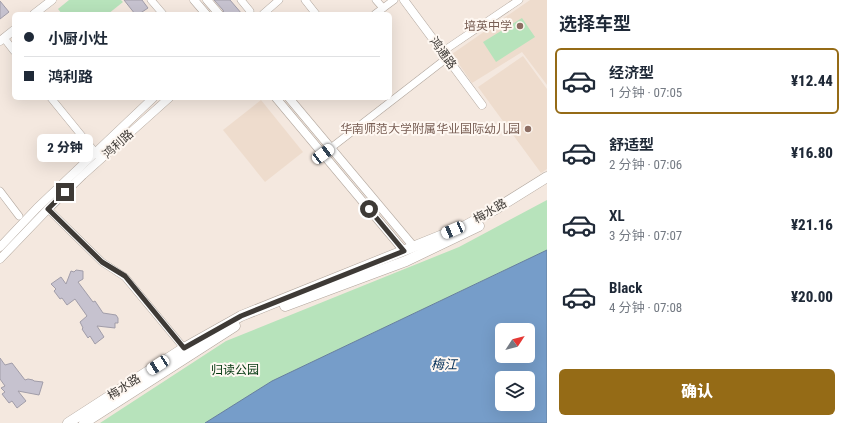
<!DOCTYPE html>
<html lang="zh">
<head>
<meta charset="utf-8">
<style>
  :root { --surface:#fff; --page:#f6f6f7; --text:#1f2937; --muted:#747a83; --line:#e0e1e3; --accent:#956b16 }
  body { margin:0; font-family:"Roboto Condensed","Noto Sans SC",sans-serif; background:var(--page); color:var(--text); height:100vh; display:flex; flex-direction:column; font-size:15px; white-space:nowrap }
  * { box-sizing:border-box; margin:0 }
  p { font-size:13px; color:var(--muted) }
  .icon { flex:none; width:22px; height:22px; fill:none; stroke:currentColor; stroke-width:2; stroke-linecap:round; stroke-linejoin:round }
  .map { position:relative; flex:1; overflow:hidden }
  .panel { display:flex; flex-direction:column; background:var(--surface); width:300px }
  .panel>* { flex:none }
  .top-card { position:absolute; left:12px; top:12px; width:380px; height:88px; border-radius:6px; box-shadow:0 4px 16px #0002; display:grid; align-content:center; height:88px; padding:0 12px; background:var(--surface) }
  .needle { width:26px; rotate:54deg }
  .buttons { position:absolute; left:495px; top:323px; display:grid; gap:8px }
  .buttons a { display:grid; place-items:center; width:40px; height:40px; border-radius:6px; background:var(--surface); box-shadow:0 4px 16px #0002; font-size:20px }
  .end { position:absolute; width:18px; height:18px; margin:-9px; border:5px solid #3e3a36; background:#fff; box-shadow:0 0 0 2px #fff }
  .from { border-radius:50% }
  .bubble { position:absolute; height:28px; border-radius:6px; background:var(--surface); box-shadow:0 4px 16px #0002; font-size:13px; font-weight:800; line-height:28px; text-align:center }
  .car { position:absolute; width:12px; height:24px; margin:-12px -6px; border-radius:5px; box-shadow:0 0 3px 1px #0007; background:linear-gradient(#fff 24%,#345 0 40%,#fff 0 76%,#345 0 86%,#fff 0) }
  .top-card b { display:flex; align-items:center; gap:14px; height:38px; font-size:15px }
  .top-card b+b { border-top:1px solid var(--line) }
  .top-card i { width:10px; height:10px; background:var(--text) }
  ul { padding:0; list-style:none }
  li { display:flex; align-items:center; gap:12px; height:66px; margin:0 8px 6px; padding:0 4px; border:2px solid transparent; border-radius:6px }
  li div { flex:1 }
  li b { display:block; font-size:15px }
  li em { font-style:normal; font-weight:800 }
  li.current { border-color:var(--accent) }
  li>.icon { width:36px; height:36px; stroke-width:1.5 }
  h2 { padding:0 12px; font-size:18px; line-height:48px }
  .button { display:flex; gap:8px; margin-top:auto; padding:8px 12px }
  .button a { flex:1; height:46px; border-radius:6px; background:var(--accent); color:#fff; font-size:16px; font-weight:800; line-height:46px; text-align:center }
  main { display:flex; flex:1; min-height:0 }
  .map>svg:first-child { display:block }
  .built { fill:#eedccd }
  .green { fill:#b7e3bb }
  .water { fill:#769dc9; stroke:#657f9d; fill-rule:evenodd }
  .building { fill:#c6c2cf; stroke:#a19da9 }
  .lines { fill:none; stroke-linecap:round; stroke-linejoin:round }
  .minor-casing { stroke:#b2a79e; stroke-width:8 }
  .tertiary-casing { stroke:#b2a79e; stroke-width:9 }
  .secondary-casing { stroke:#b2a79e; stroke-width:11 }
  .minor { stroke:#fff; stroke-width:7 }
  .tertiary { stroke:#fff; stroke-width:8 }
  .secondary { stroke:#fff; stroke-width:10 }
  .route { stroke:#3e3a36; stroke-width:5 }
  .education-dot { fill:#8d6e63; stroke:#fef7f1; stroke-width:1.5 }
  .labels { text-anchor:middle; stroke-width:4; stroke-linejoin:round; paint-order:stroke }
  .education-label { font-size:12px; fill:#785e54; stroke:#fef7f1; text-anchor:end }
  .street-label { font-size:12px; fill:#3e3a36; stroke:#fef7f1 }
  .park-label { font-size:12px; fill:#00350d; stroke:#fef7f1 }
  .water-label { font-size:13px; font-style:italic; fill:#042f59; stroke:#fef7f1 }
</style>
</head>
<body>
<main>
<div class="map">
<svg width="547" height="423" viewBox="0 0 547 423">
  <rect width="100%" height="100%" fill="#f4e8df"/>
  <g class="built">
    <path d="M530,0H547V85L522,52L472,83L452,54Z"/>
    <path d="M523,56L547,89V169L541,173L478,87Z"/>
    <path d="M261,100L303,152L265,182L223,130Z"/>
  </g>
  <g class="green">
    <path d="M69,0H121L123,2L108,14H62L58,9Z"/>
    <path d="M522,18L535,37L496,62L483,42Z"/>
    <path d="M547,200V250L272,381L205,423H100L226,341L459,247Z"/>
  </g>
  <path class="water" d="M547,250V423H205L272,381ZM502,330H528V356H502ZM502,378H528V404H502Z"/>
  <g class="building">
    <path d="M124,0H142L148,8L139,14H135Z"/>
    <path d="M214,0H230L242,14H224L223,10Z"/>
    <path d="M0,1L9,12L0,19Z"/>
    <path d="M76,270L83,271V279L78,282L93,302L95,301L103,313L116,315L118,318V323H115V328L97,326L104,337L95,344L90,336L88,338L82,329L83,328L80,322L87,316L75,299L67,305L62,298L60,299L54,291L56,289L51,284L61,277L66,284L71,271L74,272Z"/>
    <path d="M0,358L5,365L12,363L25,380L28,379L33,380L34,381L43,382L39,395L18,391L26,401L17,408L12,401L9,403L2,394L5,392L1,388L5,386L0,379Z"/>
  </g>
  <g class="lines">
    <g class="minor-casing">
      <g id="minor">
        <path d="M151,0L163,14"/>
        <path d="M241,0L250,11"/>
        <path d="M305,0L316,14"/>
        <path d="M376,0L383,8"/>
        <path d="M263,14L279,0"/>
        <path d="M375,14L394,0"/>
        <path d="M4,38L14,51"/>
        <path d="M442,52L519,0"/>
        <path d="M51,98L99,157"/>
        <path d="M323,154L447,58"/>
        <path d="M0,191L19,216"/>
        <path d="M48,209L102,262L125,277L184,348"/>
      </g>
    </g>
    <g class="tertiary-casing">
      <g id="tertiary">
        <path d="M194,0L206,14"/>
        <path d="M207,0L219,14"/>
        <path d="M404,0L482,105"/>
        <path d="M34,14L52,0"/>
        <path d="M0,41L14,30"/>
        <path d="M276,98L404,251"/>
        <path d="M289,98L414,247"/>
        <path d="M0,247L37,208L153,98"/>
        <path d="M0,259L48,209L83,175L169,98"/>
      </g>
    </g>
    <g class="secondary-casing">
      <g id="secondary">
        <path d="M285,306L406,261L479,226"/>
        <path d="M68,423L184,348L241,316L465,226L494,210L547,177"/>
        <path d="M84,423L235,326"/>
      </g>
    </g>
    <use href="#minor" class="minor"/>
    <use href="#tertiary" class="tertiary"/>
    <use href="#secondary" class="secondary"/>
  </g>
  <g class="lines">
    <path class="route" d="M65,192L48,209L102,262L125,276L184,348L241,316L404,251L369,209"/>
  </g>
  <g class="education-dot">
    <circle cx="520" cy="26" r="4"/>
    <circle cx="528" cy="129" r="4"/>
  </g>
  <g class="labels">
    <g class="education-label">
      <text x="512" y="30">培英中学</text>
      <text x="520" y="133">华南师范大学附属华业国际幼儿园</text>
    </g>
    <g class="street-label">
      <text transform="translate(443 53) rotate(54)" y="4">鸿通路</text>
      <text transform="translate(118 144) rotate(-42)" y="4">鸿利路</text>
      <text transform="translate(490 211) rotate(-30)" y="4">梅水路</text>
      <text transform="translate(124 387) rotate(-33)" y="4">梅水路</text>
    </g>
    <g class="park-label">
      <text x="235" y="374">归读公园</text>
    </g>
    <g class="water-label">
      <text x="444" y="369">梅江</text>
    </g>
  </g>
</svg>
<div class="buttons">
<a><svg class="needle" viewBox="-14 -14 28 28"><path d="M0-13l5 13h-10z" fill="#e53935"/><path d="M0 13l5-13h-10z" fill="#747a83"/></svg></a>
<a><svg class="icon" aria-label="layers" viewBox="0 0 24 24"><path d="M12 4l9 5-9 5-9-5zM3 14l9 5 9-5"/></svg></a>
</div>
<i class="end from" style="left:369px;top:209px"></i>
<i class="end" style="left:65px;top:192px"></i>
<div class="bubble" style="left:37px;top:134px;width:56px">2 分钟</div>
<i class="car" style="left:323px;top:154px;rotate:53deg"></i>
<i class="car" style="left:453px;top:230px;rotate:247deg"></i>
<i class="car" style="left:158px;top:365px;rotate:237deg"></i>
<div class="top-card">
<b><i class="from"></i>小厨小灶</b>
<b><i></i>鸿利路</b>
</div>
</div>
<section class="panel">
<h2>选择车型</h2>
<ul>
<li class="current"><svg class="icon" aria-label="car" viewBox="0 0 24 24"><path d="M5 17H2v-5l4-1 3-4h7l3 4 3 1v5h-3M9 17h6M6 11h13"/><circle cx="7" cy="17" r="2"/><circle cx="17" cy="17" r="2"/></svg><div><b>经济型</b><p>1 分钟 · 07:05</p></div><em>¥12.44</em></li>
<li><svg class="icon" aria-label="car" viewBox="0 0 24 24"><path d="M5 17H2v-5l4-1 3-4h7l3 4 3 1v5h-3M9 17h6M6 11h13"/><circle cx="7" cy="17" r="2"/><circle cx="17" cy="17" r="2"/></svg><div><b>舒适型</b><p>2 分钟 · 07:06</p></div><em>¥16.80</em></li>
<li><svg class="icon" aria-label="car" viewBox="0 0 24 24"><path d="M5 17H2v-5l4-1 3-4h7l3 4 3 1v5h-3M9 17h6M6 11h13"/><circle cx="7" cy="17" r="2"/><circle cx="17" cy="17" r="2"/></svg><div><b>XL</b><p>3 分钟 · 07:07</p></div><em>¥21.16</em></li>
<li><svg class="icon" aria-label="car" viewBox="0 0 24 24"><path d="M5 17H2v-5l4-1 3-4h7l3 4 3 1v5h-3M9 17h6M6 11h13"/><circle cx="7" cy="17" r="2"/><circle cx="17" cy="17" r="2"/></svg><div><b>Black</b><p>4 分钟 · 07:08</p></div><em>¥20.00</em></li>
</ul>
<div class="button"><a>确认</a></div>
</section>
</main>
</body>
</html>
